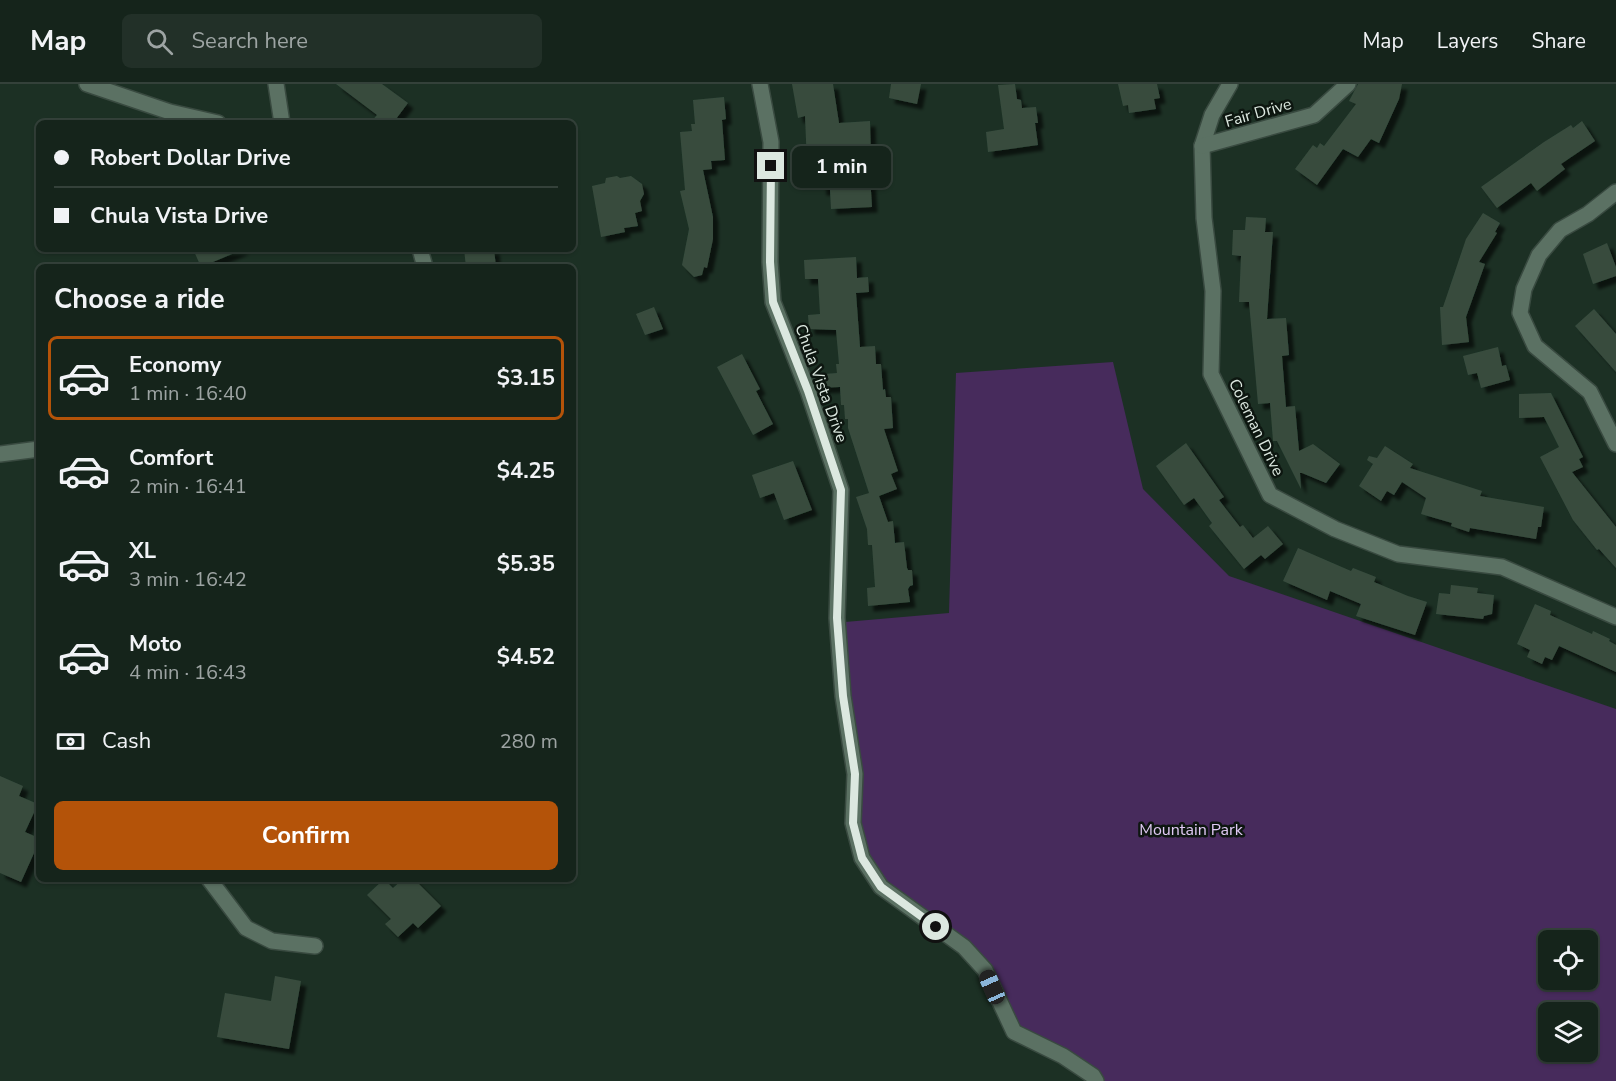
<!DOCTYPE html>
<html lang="en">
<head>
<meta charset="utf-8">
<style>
  :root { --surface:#15241b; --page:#223028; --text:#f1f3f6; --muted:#9da4a3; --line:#34413a; --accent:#b45309 }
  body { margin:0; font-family:"Nunito Sans",sans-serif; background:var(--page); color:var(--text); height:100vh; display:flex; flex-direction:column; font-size:22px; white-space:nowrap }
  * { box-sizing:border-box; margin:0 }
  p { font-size:20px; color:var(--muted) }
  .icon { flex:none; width:33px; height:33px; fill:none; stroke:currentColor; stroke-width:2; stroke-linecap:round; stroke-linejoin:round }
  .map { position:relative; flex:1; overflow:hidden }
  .panel { position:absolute; left:36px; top:180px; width:540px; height:618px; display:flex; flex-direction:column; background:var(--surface); border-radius:9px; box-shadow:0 2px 4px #0004,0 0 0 2px var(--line) }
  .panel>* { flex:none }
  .banner { position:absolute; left:36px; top:36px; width:540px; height:132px; border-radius:9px; box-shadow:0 2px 4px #0004,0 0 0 2px var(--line); display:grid; align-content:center; height:132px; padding:0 18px; background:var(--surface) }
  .tools { position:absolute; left:1538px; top:846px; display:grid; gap:12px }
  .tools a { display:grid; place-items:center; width:60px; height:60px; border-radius:9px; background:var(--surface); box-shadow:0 2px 4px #0004,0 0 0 2px var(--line); font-size:30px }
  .end { position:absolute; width:27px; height:27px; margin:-14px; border:8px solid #dce8e0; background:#111; box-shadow:0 0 0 3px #111 }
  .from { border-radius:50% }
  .bubble { position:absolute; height:42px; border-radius:9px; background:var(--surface); box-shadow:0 2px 4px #0004,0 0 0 2px var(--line); font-size:20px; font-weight:700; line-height:42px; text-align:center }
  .car { position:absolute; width:18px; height:36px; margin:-18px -9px; border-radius:8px; box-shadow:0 0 4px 2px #0007; background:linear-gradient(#222 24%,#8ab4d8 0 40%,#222 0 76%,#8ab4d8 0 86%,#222 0) }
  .banner b { display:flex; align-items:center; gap:21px; height:57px; font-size:22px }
  .banner b+b { border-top:2px solid var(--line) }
  .banner i { width:15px; height:15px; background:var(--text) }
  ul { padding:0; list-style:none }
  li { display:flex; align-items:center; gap:18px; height:84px; margin:0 12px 9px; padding:0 6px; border:3px solid transparent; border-radius:9px }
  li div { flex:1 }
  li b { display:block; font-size:22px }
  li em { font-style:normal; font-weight:700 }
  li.current { border-color:var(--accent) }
  li>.icon { width:54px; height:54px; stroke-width:1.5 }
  h2 { padding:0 18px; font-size:27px; line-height:72px }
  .pay { display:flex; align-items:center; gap:15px; height:66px; padding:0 18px; font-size:22px }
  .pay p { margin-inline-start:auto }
  .button { display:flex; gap:12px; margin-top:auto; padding:12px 18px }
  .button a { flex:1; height:69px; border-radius:9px; background:var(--accent); color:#fff; font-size:24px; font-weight:700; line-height:69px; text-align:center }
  header { display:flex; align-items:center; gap:36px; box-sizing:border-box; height:84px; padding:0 30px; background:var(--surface); border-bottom:2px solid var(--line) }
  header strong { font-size:28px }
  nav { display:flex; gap:33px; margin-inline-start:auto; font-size:21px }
  .search { width:420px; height:54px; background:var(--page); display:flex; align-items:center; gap:15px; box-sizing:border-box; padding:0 21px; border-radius:9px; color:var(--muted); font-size:22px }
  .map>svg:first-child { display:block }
  .green { fill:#472b5c; fill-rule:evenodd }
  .building { fill:#374c3e; filter:url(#shadow) }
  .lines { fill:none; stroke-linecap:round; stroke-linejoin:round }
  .street-casing { stroke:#394a40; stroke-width:18 }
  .street { stroke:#5b7163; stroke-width:15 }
  .route { stroke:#dce8e0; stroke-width:8 }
  .labels { text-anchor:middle; stroke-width:5; stroke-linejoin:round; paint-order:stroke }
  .street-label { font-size:16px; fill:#dce8e0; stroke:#0d1610 }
  .park-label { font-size:16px; fill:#e0c9f4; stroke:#0d1610 }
</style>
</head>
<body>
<header>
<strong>Map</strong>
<div class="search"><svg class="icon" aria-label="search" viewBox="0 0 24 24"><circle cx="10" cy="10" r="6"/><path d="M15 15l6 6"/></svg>Search here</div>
<nav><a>Map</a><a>Layers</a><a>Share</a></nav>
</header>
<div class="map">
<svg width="1616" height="997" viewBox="0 0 1616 997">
  <defs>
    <filter id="shadow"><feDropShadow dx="5.5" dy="5.5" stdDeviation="1.5" flood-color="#0009"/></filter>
  </defs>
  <rect width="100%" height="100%" fill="#1c3024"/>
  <path class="green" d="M1113,278L1143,405L1229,492L1616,625V997H1090L1068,979L1025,961L977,880L876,804L857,762L842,605L845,538L949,529L956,289ZM1548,856H1587V896H1548ZM1548,928H1587V968H1548Z"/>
  <g class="building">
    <path d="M336,0H382L408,19L393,39H370L377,31Z"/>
    <path d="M792,0H833L839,39L870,37L871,74L869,75L872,123L831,125L830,106H821L820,80H807L805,32L798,34Z"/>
    <path d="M891,0H921L917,20L889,14Z"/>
    <path d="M1015,0L1017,15L1021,16L1022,24L1036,23L1038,39H1035L1038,61L988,68L986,48L1004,45L998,1Z"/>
    <path d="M1118,0H1157L1160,14L1154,15L1156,25L1129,29L1128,21L1123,22Z"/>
    <path d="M1358,0H1402L1399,15L1379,59L1371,55L1358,73L1343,65L1317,101L1295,85L1313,61L1317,64L1320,59L1324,62L1356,20L1349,17Z"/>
    <path d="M724,13L726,35L722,36L725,76L711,77L712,85L703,86L713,133V155L707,184L704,183L702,191L694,193L682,181L689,145L680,107L685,106L680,48L692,47L691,40H695L693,16Z"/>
    <path d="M1582,37L1595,57L1561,80L1565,85L1537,107L1531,99L1497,124L1481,103L1544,58L1571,41L1573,44Z"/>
    <path d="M617,92L620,94L631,92L642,100L644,110L640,117L642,127L635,129L638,142L624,144L625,148L601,153L592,102L605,99L606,94Z"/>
    <path d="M1483,129L1500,139L1495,148L1497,149L1479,178L1485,180L1466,233L1469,258L1442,261L1440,223H1443L1466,155Z"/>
    <path d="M1246,133L1266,134L1265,148H1273L1267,235L1286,234L1289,271L1282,272L1286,323L1295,322L1299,367L1313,360L1340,380L1326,399L1302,389H1300L1301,405L1277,357H1273L1270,319L1258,320L1249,218H1239L1241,172L1232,171L1233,146H1245Z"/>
    <path d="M1607,159L1616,183V192L1593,200L1583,170Z"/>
    <path d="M193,165H244L201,183Z"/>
    <path d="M464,165H494L496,183H466Z"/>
    <path d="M856,173L857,194L868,193L869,208L856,209L860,263L875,262L876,280H881L883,306L885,305L886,313H891L893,344L884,345L898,387L891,390L897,405L879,412L888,438L893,437L895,459L904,458L907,484L908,486H912L913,501L910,502L908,505L910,518L868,522L867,504L875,503L872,461H868L867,445L856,413L869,409L848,344V335H845L844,321H841L840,303L817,304L812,291L837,289L836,280H839L836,246L809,245L808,231L820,230L818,195H805L804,176Z"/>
    <path d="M654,223L663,245L645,251L636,230Z"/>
    <path d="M1594,225L1616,250V288L1575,242Z"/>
    <path d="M1498,263L1502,282L1506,281L1510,296L1481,304L1477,289L1468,291L1463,272Z"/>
    <path d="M742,270L760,305L756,307L773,340L753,351L717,283Z"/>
    <path d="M1551,309L1583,373L1579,375L1583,383L1572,388L1616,443V484L1599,465L1597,466L1573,436L1540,373L1559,363L1544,333L1519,334V310Z"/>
    <path d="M1186,359L1224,413L1219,416L1240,443L1243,441L1253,454L1268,442L1283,460L1265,475L1261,471L1244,485L1209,442L1212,439L1194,414L1184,421L1156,382Z"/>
    <path d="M1385,362L1413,380L1410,384L1482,407L1480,412L1544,423L1541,443H1538L1536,455L1470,444L1469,448L1451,442L1452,439L1421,430L1426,414L1402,398L1394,411L1387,407L1381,417L1359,402L1373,380L1367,376L1369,372L1377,374Z"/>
    <path d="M793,377L812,426L784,436L774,409L760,414L752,391Z"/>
    <path d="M1298,464L1351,487L1353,484L1376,493L1374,498L1408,512L1427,518L1415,551L1356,532L1361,520L1330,507L1327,516L1283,497Z"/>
    <path d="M1451,501L1478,504L1477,509L1494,511L1492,530L1484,532L1483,535L1436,530L1439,509L1450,510Z"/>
    <path d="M1535,520L1551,527L1550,531L1592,550L1593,547L1610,555L1609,557L1616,561V588L1559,562L1552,576L1545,573L1542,580L1527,573L1530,566L1517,560Z"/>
    <path d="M0,692L23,702L19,712L38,720L25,748L39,754V758L21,798L0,789Z"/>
    <path d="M384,795L393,804L403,795H414L441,822L418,844L413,839L398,853L385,840L391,835L367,811Z"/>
    <path d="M275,892L301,897L289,965L217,953L225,909L271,917Z"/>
  </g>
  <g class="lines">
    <g class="street-casing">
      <g id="street">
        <path d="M87,0L170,28L218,39"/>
        <path d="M276,0L282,39"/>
        <path d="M760,0L771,58L770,178L773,218L808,307L841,406L837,534L843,612L855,690L853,739L862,774L881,803L964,863L985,886L1014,948L1063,972L1093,992L1096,997"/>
        <path d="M1230,0L1212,31L1202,62L1204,134L1213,207L1211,290L1270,411L1335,445L1398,470L1502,483L1616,533"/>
        <path d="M1202,62L1314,31L1348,0"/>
        <path d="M1616,108L1588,130L1560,146L1539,171L1524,205L1520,229L1535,262L1590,308L1616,360"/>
        <path d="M420,165L425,183"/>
        <path d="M0,370L39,365"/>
        <path d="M209,795L246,844L272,857L315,862"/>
      </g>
    </g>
    <use href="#street" class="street"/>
  </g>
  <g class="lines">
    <path class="route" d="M771,82L770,178L773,218L808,307L841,406L837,534L843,612L855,690L853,739L862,774L881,803L936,843"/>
  </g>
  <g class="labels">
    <g class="street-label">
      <text transform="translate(1258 28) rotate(-16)" y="6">Fair Drive</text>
      <text transform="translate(822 299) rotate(70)" y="6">Chula Vista Drive</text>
      <text transform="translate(1257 343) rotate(64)" y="6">Coleman Drive</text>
    </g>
    <g class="park-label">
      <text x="1191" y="751">Mountain Park</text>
    </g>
  </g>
</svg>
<div class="tools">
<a><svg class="icon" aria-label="locate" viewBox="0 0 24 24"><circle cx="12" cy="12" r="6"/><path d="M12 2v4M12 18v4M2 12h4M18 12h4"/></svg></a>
<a><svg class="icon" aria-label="layers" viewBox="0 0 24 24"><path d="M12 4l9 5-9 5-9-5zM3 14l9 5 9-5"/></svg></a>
</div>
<i class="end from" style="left:936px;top:843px"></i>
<i class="end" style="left:771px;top:82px"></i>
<div class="bubble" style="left:792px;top:62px;width:99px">1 min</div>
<i class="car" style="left:992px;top:903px;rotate:336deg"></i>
<div class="banner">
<b><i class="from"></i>Robert Dollar Drive</b>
<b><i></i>Chula Vista Drive</b>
</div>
<section class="panel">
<h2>Choose a ride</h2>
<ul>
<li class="current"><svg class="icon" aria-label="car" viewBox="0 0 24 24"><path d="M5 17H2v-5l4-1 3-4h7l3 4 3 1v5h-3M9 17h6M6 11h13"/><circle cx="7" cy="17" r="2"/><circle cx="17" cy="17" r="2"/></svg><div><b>Economy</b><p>1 min · 16:40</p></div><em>$3.15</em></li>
<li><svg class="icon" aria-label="car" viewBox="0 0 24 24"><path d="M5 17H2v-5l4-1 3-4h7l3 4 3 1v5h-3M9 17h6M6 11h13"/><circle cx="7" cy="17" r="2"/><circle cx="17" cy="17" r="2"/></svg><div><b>Comfort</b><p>2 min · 16:41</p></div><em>$4.25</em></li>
<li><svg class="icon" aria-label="car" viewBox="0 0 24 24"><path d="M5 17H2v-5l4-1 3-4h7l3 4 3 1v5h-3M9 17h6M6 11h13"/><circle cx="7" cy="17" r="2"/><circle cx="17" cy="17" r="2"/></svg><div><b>XL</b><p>3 min · 16:42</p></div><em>$5.35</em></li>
<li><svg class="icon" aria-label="car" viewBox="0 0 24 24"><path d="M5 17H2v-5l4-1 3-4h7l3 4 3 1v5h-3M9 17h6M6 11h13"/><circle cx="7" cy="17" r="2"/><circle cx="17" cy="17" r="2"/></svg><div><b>Moto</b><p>4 min · 16:43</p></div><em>$4.52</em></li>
</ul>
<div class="pay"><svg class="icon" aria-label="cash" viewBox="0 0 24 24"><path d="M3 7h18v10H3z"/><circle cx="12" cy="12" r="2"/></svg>Cash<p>280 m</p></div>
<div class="button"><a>Confirm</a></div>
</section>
</div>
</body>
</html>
